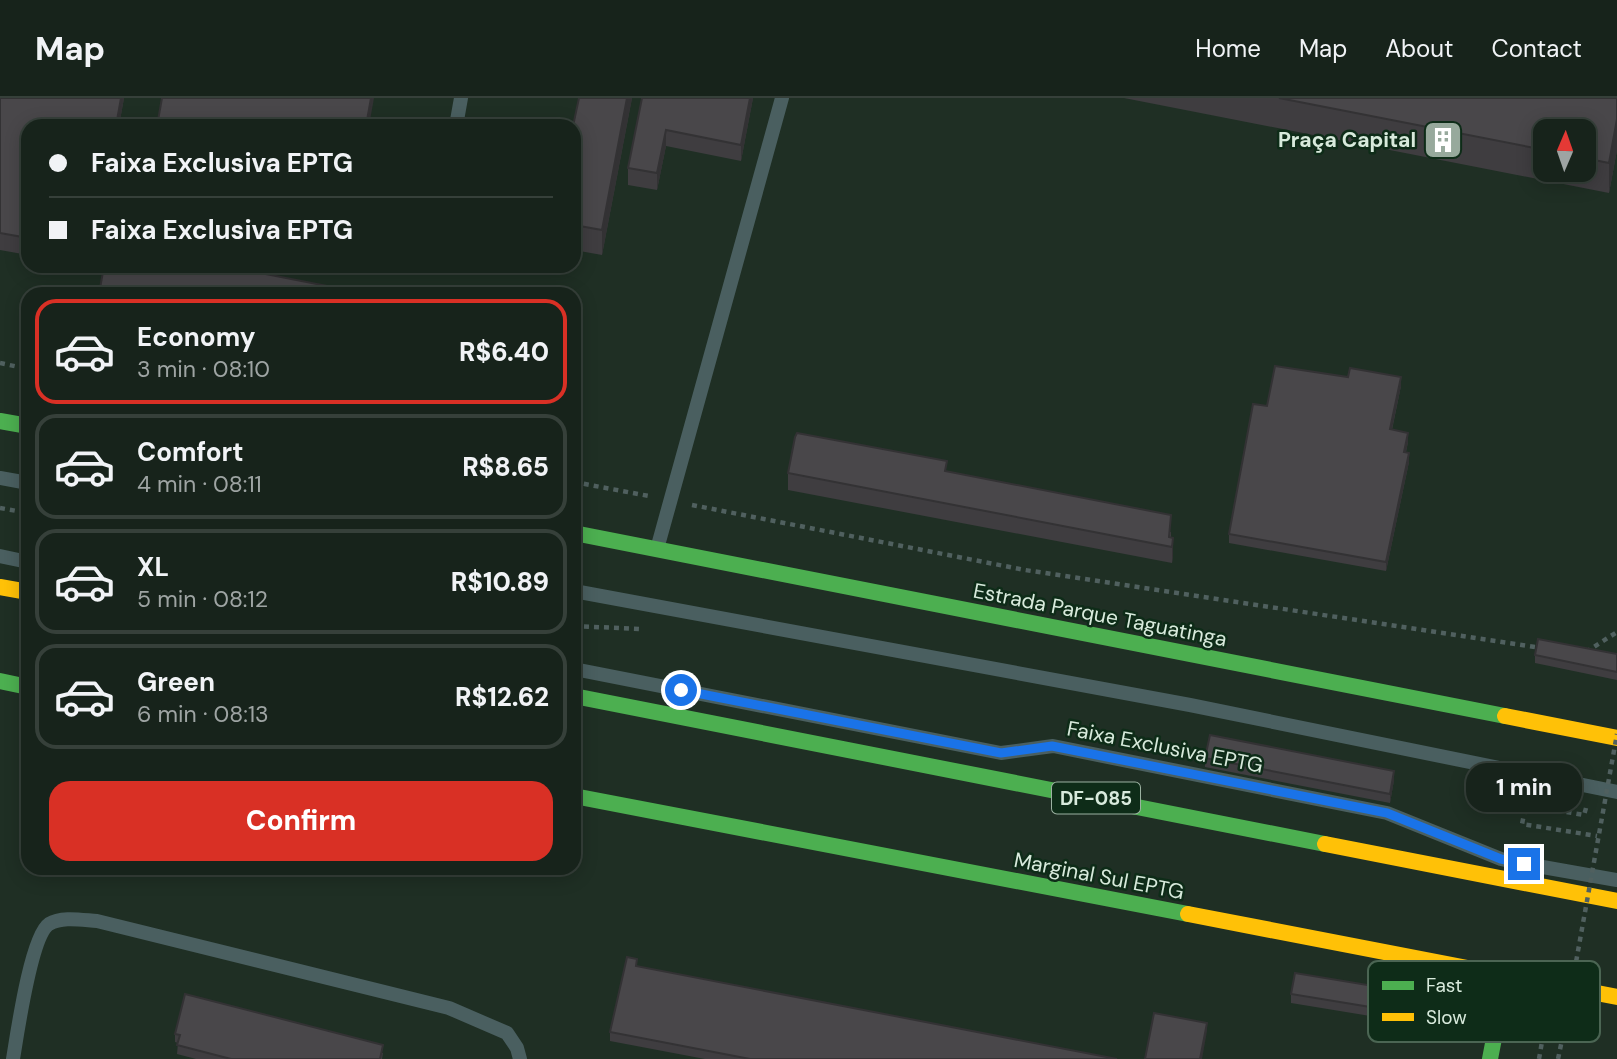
<!DOCTYPE html>
<html lang="en">
<head>
<meta charset="utf-8">
<style>
  :root { --surface:#17231b; --page:#202b24; --text:#f1f3f6; --muted:#9ea4a3; --line:#36403a; --accent:#d93025 }
  body { margin:0; font-family:"DM Sans",sans-serif; background:var(--page); color:var(--text); height:100vh; display:flex; flex-direction:column; font-size:26px; white-space:nowrap }
  * { box-sizing:border-box; margin:0 }
  p { font-size:23px; color:var(--muted) }
  .icon { flex:none; width:38px; height:38px; fill:none; stroke:currentColor; stroke-width:2; stroke-linecap:round; stroke-linejoin:round }
  .map { position:relative; flex:1; overflow:hidden }
  .drawer { position:absolute; left:21px; top:189px; width:560px; height:588px; display:flex; flex-direction:column; background:var(--surface); border-radius:21px; box-shadow:0 4px 18px #0003,0 0 0 2px var(--line) }
  .drawer>* { flex:none }
  .guide { position:absolute; left:21px; top:21px; width:560px; height:154px; border-radius:21px; box-shadow:0 4px 18px #0003,0 0 0 2px var(--line); display:grid; align-content:center; height:154px; padding:0 28px; background:var(--surface) }
  .needle { width:46px; rotate:2deg }
  .buttons { position:absolute; left:1533px; top:21px; display:grid; gap:14px }
  .buttons a { display:grid; place-items:center; width:63px; height:63px; border-radius:14px; background:var(--surface); box-shadow:0 4px 18px #0003,0 0 0 2px var(--line); font-size:35px }
  .end { position:absolute; width:32px; height:32px; margin:-16px; border:9px solid #1a73e8; background:#fff; box-shadow:0 0 0 4px #fff }
  .from { border-radius:50% }
  .bubble { position:absolute; height:49px; border-radius:21px; background:var(--surface); box-shadow:0 4px 18px #0003,0 0 0 2px var(--line); font-size:23px; font-weight:800; line-height:49px; text-align:center }
  .guide b { display:flex; align-items:center; gap:24px; height:66px; font-size:26px }
  .guide b+b { border-top:2px solid var(--line) }
  .guide i { width:18px; height:18px; background:var(--text) }
  ul { padding:12px 0 0; list-style:none }
  li { display:flex; align-items:center; gap:21px; height:105px; margin:0 14px 10px; padding:0 14px; border:4px solid var(--line); border-radius:21px }
  li div { flex:1 }
  li b { display:block; font-size:26px }
  li em { font-style:normal; font-weight:800 }
  li.current { border-color:var(--accent) }
  li>.icon { width:63px; height:63px; stroke-width:1.5 }
  .button { display:flex; gap:14px; margin-top:auto; padding:14px 28px }
  .button a { flex:1; height:80px; border-radius:21px; background:var(--accent); color:#fff; font-size:28px; font-weight:800; line-height:80px; text-align:center }
  header { display:flex; align-items:center; gap:42px; box-sizing:border-box; height:98px; padding:0 35px; background:var(--surface); border-bottom:2px solid var(--line) }
  header strong { font-size:33px }
  nav { display:flex; gap:38px; margin-inline-start:auto; font-size:24px }
  .map>svg:first-child { display:block }
  .lines { fill:none; stroke-linecap:round; stroke-linejoin:round }
  .path { stroke:#50605f; stroke-width:4.5; stroke-dasharray:5 5; stroke-linecap:butt }
  .lane { stroke:#4a5f60; stroke-width:14 }
  .fast { stroke:#4caf50; stroke-width:16 }
  .slow { stroke:#ffc107; stroke-width:16 }
  .path-bridge { stroke:#50605f; stroke-width:4.5; stroke-dasharray:5 5; stroke-linecap:butt }
  .wall { fill:#3f3d40; fill-rule:evenodd }
  .shaded-wall { fill:#333234 }
  .building { fill:#49474a; stroke:#333234; stroke-width:2 }
  .route { stroke:#1a73e8; stroke-width:9 }
  .labels { text-anchor:middle; stroke-width:5; stroke-linejoin:round; paint-order:stroke }
  .shield { fill:#0e2c18; stroke:#9bb1a1; stroke-width:2 }
  .shield-label { font-size:19px; font-weight:bold; fill:#d8eadc }
  .poi-label { font-size:21px; font-weight:bold; fill:#d8eadc; stroke:#0e2c18; text-anchor:end }
  .street-label { font-size:21px; fill:#d8eadc; stroke:#0e2c18 }
  .key { fill:#0e2c18; stroke:#4b6553; stroke-width:2 }
  .key-label { font-size:19px; fill:#d8eadc }
</style>
</head>
<body>
<header>
<strong>Map</strong>
<nav><a>Home</a><a>Map</a><a>About</a><a>Contact</a></nav>
</header>
<div class="map">
<svg width="1617" height="961" viewBox="0 0 1617 961">
  <rect width="100%" height="100%" fill="#1f2f24"/>
  <g class="lines">
    <g class="path">
      <path d="M0,265L28,271"/>
      <path d="M574,384L649,398"/>
      <path d="M692,407L1025,472L1542,550"/>
      <path d="M0,410L28,415"/>
      <path d="M574,528L640,531"/>
      <path d="M1586,554L1617,534"/>
      <path d="M1586,710L1584,717L1526,707L1522,726L1597,738"/>
      <path d="M1539,961L1546,921"/>
      <path d="M1558,961L1562,942"/>
    </g>
    <g class="lane">
      <path d="M456,28L461,0"/>
      <path d="M0,380L28,385"/>
      <path d="M657,451L782,0"/>
      <path d="M0,458L28,464"/>
      <path d="M574,493L1190,607L1617,694"/>
      <path d="M574,571L1001,655L1053,648L1387,715L1501,761L1514,764"/>
      <path d="M1537,768L1617,782"/>
      <path d="M13,961C17,937 31,838 49,826C62,818 82,822 97,823L449,910L507,935L517,950L520,961"/>
    </g>
    <g class="fast">
      <path d="M0,323L28,328"/>
      <path d="M574,435L1505,618"/>
      <path d="M0,583L28,589"/>
      <path d="M574,598L1325,746"/>
      <path d="M574,698L1188,816"/>
      <path d="M1490,961L1506,878"/>
    </g>
    <g class="slow">
      <path d="M0,489L28,494"/>
      <path d="M1505,618L1617,640"/>
      <path d="M1325,746L1617,803"/>
      <path d="M1188,816L1617,899"/>
    </g>
    <path class="path-bridge" d="M1562,942L1617,636"/>
  </g>
  <g class="wall">
    <path d="M0,0H124L119,28H28V157L0,152Z"/>
    <path d="M579,0H632L602,157L574,152V28Z"/>
    <path d="M642,0H753L741,63L666,48L657,92L628,87V70Z"/>
    <path d="M1124,0H1617V52L1609,95ZM1545,33H1584V72H1545Z"/>
    <path d="M1401,288L1392,332L1408,344L1406,354L1409,364L1386,473L1229,445V436L1267,308Z"/>
    <path d="M947,374L1171,434V439L1173,457L1172,465L788,392V375Z"/>
    <path d="M1617,556V582L1535,565V557Z"/>
    <path d="M1205,660L1394,682L1390,705L1205,669Z"/>
    <path d="M637,868L1117,961H705L610,943V934Z"/>
    <path d="M1291,896L1422,904L1419,926L1291,905Z"/>
    <path d="M175,936L383,955L382,961H196L177,956L178,945L175,944Z"/>
  </g>
  <g class="shaded-wall">
    <path d="M121,0H124L119,28H116Z"/>
    <path d="M371,0H374L369,28H366Z"/>
    <path d="M627,0H632L602,157V132Z"/>
    <path d="M750,0H753L741,63V47Z"/>
    <path d="M1617,21V52L1609,95V65Z"/>
    <path d="M666,32V48L657,92V75Z"/>
    <path d="M1401,279V288L1390,340V331Z"/>
    <path d="M1408,335V344L1404,363V354Z"/>
    <path d="M1409,355V364L1386,473V464Z"/>
    <path d="M1173,440V457L1172,465V449Z"/>
    <path d="M1394,673V682L1390,705V696Z"/>
    <path d="M1422,896V904L1419,926V917Z"/>
    <path d="M1207,925V933L1202,961H1200Z"/>
  </g>
  <g class="building">
    <path d="M0,0H121L116,28H28V140L0,135Z"/>
    <path d="M162,0H371L366,28H157Z"/>
    <path d="M579,0H627L602,132L574,127L573,28Z"/>
    <path d="M642,0H750L741,47L666,32L657,75L628,70Z"/>
    <path d="M1279,0H1617V21L1609,65L1584,60V33H1545V52Z"/>
    <path d="M104,168H225L368,196H99Z"/>
    <path d="M1275,268L1348,279L1350,270L1401,279L1390,331L1408,335L1404,354L1409,355L1386,464L1229,436L1253,306L1267,308Z"/>
    <path d="M797,335L947,363L945,373L1171,417L1169,439L1173,440L1172,449L788,375L795,339Z"/>
    <path d="M1538,541L1617,556V574L1535,557Z"/>
    <path d="M1210,637L1394,673L1390,696L1205,660Z"/>
    <path d="M627,859L637,861L636,868L1117,961H750L610,934Z"/>
    <path d="M1295,875L1422,896L1419,917L1291,896Z"/>
    <path d="M185,896L383,947L380,961H231L177,947L180,937L175,936Z"/>
    <path d="M1154,915L1207,925L1200,961H1145Z"/>
  </g>
  <g class="lines">
    <path class="route" d="M681,592L1001,655L1052,648L1387,715L1501,761L1524,766"/>
  </g>
  <defs>
    <g id="building-square" transform="scale(2.0125)"><rect x="-9" y="-9" width="18" height="18" rx="4" fill="#97a99c" stroke="#0e2c18"/><path d="M-4-6H4V6H1V3H-1V6H-4ZM-2.5-4.3h1.7v1.8h-1.7ZM.8-4.3h1.7v1.8H.8ZM-2.5-1h1.7V.8h-1.7ZM.8-1h1.7V.8H.8Z" fill="#fff"/></g>
  </defs>
  <g fill-rule="evenodd">
    <use href="#building-square" x="1443" y="42"/>
  </g>
  <g class="labels">
    <rect class="shield" x="1052" y="684.5" width="88" height="31" rx="5"/>
    <g class="shield-label">
      <text x="1096" y="707">DF-085</text>
    </g>
    <g class="poi-label">
      <text x="1416" y="49">Praça Capital</text>
    </g>
    <g class="street-label">
      <text transform="translate(1100 517) rotate(11)" y="7">Estrada Parque Taguatinga</text>
      <text transform="translate(1165 649) rotate(11)" y="7">Faixa Exclusiva EPTG</text>
      <text transform="translate(1099 778) rotate(11)" y="7">Marginal Sul EPTG</text>
    </g>
  </g>
  <rect x="1368" y="863" width="232" height="81" rx="10" class="key"/>
  <rect x="1382" y="883" width="32" height="9" fill="#4caf50"/>
  <rect x="1382" y="915" width="32" height="8" fill="#ffc107"/>
  <g class="key-label">
    <text x="1426" y="894">Fast</text>
    <text x="1426" y="926">Slow</text>
  </g>
</svg>
<div class="buttons">
<a><svg class="needle" viewBox="-14 -14 28 28"><path d="M0-13l5 13h-10z" fill="#e53935"/><path d="M0 13l5-13h-10z" fill="#9ea4a3"/></svg></a>
</div>
<i class="end from" style="left:681px;top:592px"></i>
<i class="end" style="left:1524px;top:766px"></i>
<div class="bubble" style="left:1466px;top:665px;width:116px">1 min</div>
<div class="guide">
<b><i class="from"></i>Faixa Exclusiva EPTG</b>
<b><i></i>Faixa Exclusiva EPTG</b>
</div>
<section class="drawer">
<ul>
<li class="current"><svg class="icon" aria-label="car" viewBox="0 0 24 24"><path d="M5 17H2v-5l4-1 3-4h7l3 4 3 1v5h-3M9 17h6M6 11h13"/><circle cx="7" cy="17" r="2"/><circle cx="17" cy="17" r="2"/></svg><div><b>Economy</b><p>3 min · 08:10</p></div><em>R$6.40</em></li>
<li><svg class="icon" aria-label="car" viewBox="0 0 24 24"><path d="M5 17H2v-5l4-1 3-4h7l3 4 3 1v5h-3M9 17h6M6 11h13"/><circle cx="7" cy="17" r="2"/><circle cx="17" cy="17" r="2"/></svg><div><b>Comfort</b><p>4 min · 08:11</p></div><em>R$8.65</em></li>
<li><svg class="icon" aria-label="car" viewBox="0 0 24 24"><path d="M5 17H2v-5l4-1 3-4h7l3 4 3 1v5h-3M9 17h6M6 11h13"/><circle cx="7" cy="17" r="2"/><circle cx="17" cy="17" r="2"/></svg><div><b>XL</b><p>5 min · 08:12</p></div><em>R$10.89</em></li>
<li><svg class="icon" aria-label="car" viewBox="0 0 24 24"><path d="M5 17H2v-5l4-1 3-4h7l3 4 3 1v5h-3M9 17h6M6 11h13"/><circle cx="7" cy="17" r="2"/><circle cx="17" cy="17" r="2"/></svg><div><b>Green</b><p>6 min · 08:13</p></div><em>R$12.62</em></li>
</ul>
<div class="button"><a>Confirm</a></div>
</section>
</div>
</body>
</html>
